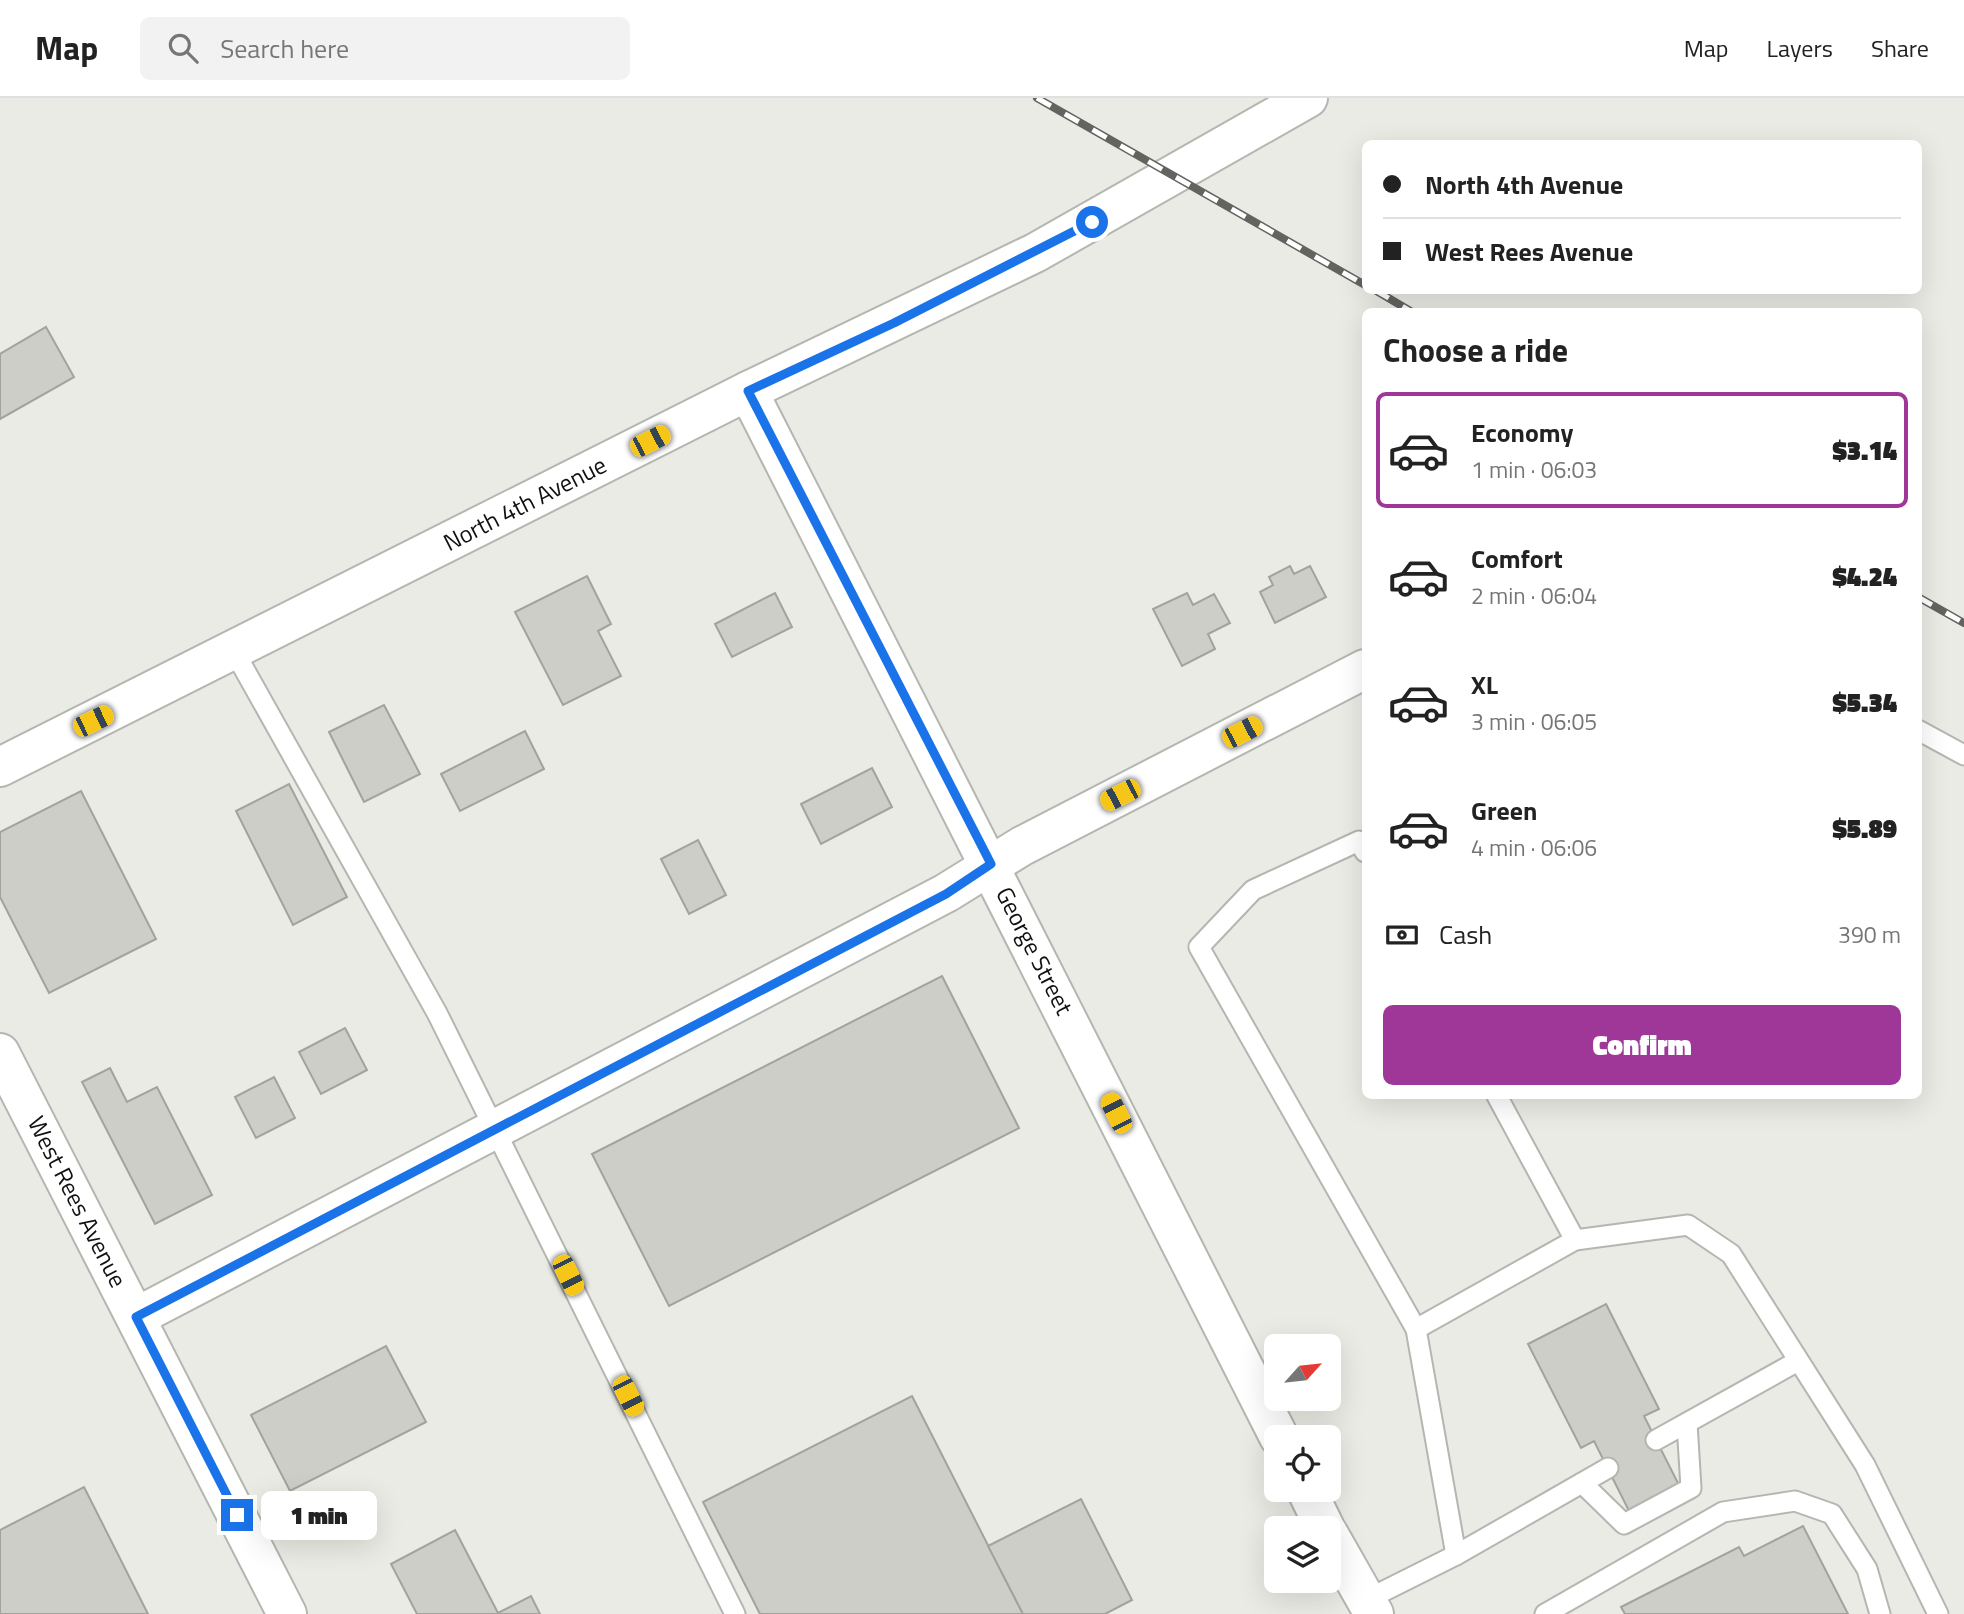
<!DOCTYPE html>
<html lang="en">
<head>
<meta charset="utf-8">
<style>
  :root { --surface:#fff; --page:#f2f2f2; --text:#222; --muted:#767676; --line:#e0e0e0; --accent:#9f3799 }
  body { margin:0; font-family:"Titillium Web",sans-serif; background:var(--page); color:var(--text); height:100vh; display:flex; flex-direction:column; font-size:26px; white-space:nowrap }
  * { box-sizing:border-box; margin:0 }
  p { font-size:23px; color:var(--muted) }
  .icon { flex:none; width:38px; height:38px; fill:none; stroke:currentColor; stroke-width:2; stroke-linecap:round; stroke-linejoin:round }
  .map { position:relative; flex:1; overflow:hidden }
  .side { position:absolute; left:1362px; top:210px; width:560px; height:791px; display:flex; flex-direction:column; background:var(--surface); border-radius:10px; box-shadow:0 7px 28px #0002 }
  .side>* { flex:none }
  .banner { position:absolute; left:1362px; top:42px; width:560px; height:154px; border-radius:10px; box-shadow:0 7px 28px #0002; display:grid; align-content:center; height:154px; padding:0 21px; background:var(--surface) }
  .needle { width:46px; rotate:63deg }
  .controls { position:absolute; left:1264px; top:1236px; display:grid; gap:14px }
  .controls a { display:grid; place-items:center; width:77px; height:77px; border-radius:10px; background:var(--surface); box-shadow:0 7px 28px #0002; font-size:35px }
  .end { position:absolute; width:32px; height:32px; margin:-16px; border:9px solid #1a73e8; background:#fff; box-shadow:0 0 0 4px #fff }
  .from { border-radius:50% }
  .bubble { position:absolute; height:49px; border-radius:10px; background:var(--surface); box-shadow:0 7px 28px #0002; font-size:23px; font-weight:800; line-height:49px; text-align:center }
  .car { position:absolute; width:21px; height:42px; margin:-21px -10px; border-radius:9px; box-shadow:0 0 5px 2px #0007; background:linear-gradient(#f5c518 24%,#345 0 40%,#f5c518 0 76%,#345 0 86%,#f5c518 0) }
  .banner b { display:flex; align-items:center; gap:24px; height:66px; font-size:26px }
  .banner b+b { border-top:2px solid var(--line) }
  .banner i { width:18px; height:18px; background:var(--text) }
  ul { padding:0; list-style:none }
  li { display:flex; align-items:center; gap:21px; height:116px; margin:0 14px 10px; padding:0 7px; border:4px solid transparent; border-radius:10px }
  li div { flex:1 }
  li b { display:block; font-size:26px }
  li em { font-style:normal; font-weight:800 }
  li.on { border-color:var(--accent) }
  li>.icon { width:63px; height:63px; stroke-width:1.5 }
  h2 { padding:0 21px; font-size:32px; line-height:84px }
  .pay { display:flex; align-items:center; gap:18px; height:77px; padding:0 21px; font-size:26px }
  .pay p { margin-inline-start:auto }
  .cta { display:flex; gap:14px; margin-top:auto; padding:14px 21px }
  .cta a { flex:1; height:80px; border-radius:10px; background:var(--accent); color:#fff; font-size:28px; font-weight:800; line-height:80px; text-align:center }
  header { display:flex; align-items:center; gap:42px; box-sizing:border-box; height:98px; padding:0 35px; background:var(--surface); border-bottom:2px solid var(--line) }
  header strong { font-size:33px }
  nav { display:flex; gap:38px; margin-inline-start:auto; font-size:24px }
  .search { width:490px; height:63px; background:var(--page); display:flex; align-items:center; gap:18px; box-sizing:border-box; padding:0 24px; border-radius:10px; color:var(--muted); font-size:26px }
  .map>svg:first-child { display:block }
  .building { fill:#cccec7; stroke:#a1a39d; stroke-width:2 }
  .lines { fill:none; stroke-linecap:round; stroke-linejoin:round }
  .service-casing { stroke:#b4b6b0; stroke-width:23 }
  .minor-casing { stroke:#b4b6b0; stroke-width:42 }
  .tertiary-casing { stroke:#b4b6b0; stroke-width:42 }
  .service { stroke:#fff; stroke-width:19 }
  .minor { stroke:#fff; stroke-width:38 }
  .tertiary { stroke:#fff; stroke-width:38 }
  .rail-casing { stroke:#636460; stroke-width:8 }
  .rail { stroke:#fff; stroke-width:5; stroke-dasharray:16; stroke-linecap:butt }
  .route { stroke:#1a73e8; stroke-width:9 }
  .labels { text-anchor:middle; stroke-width:7; stroke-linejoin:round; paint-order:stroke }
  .street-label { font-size:24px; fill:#11110f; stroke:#fff }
</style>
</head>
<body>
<header>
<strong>Map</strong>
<div class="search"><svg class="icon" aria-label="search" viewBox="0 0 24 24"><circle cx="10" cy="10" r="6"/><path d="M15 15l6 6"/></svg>Search here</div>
<nav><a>Map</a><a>Layers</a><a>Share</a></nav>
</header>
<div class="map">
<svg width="1964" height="1516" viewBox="0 0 1964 1516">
  <rect width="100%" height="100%" fill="#e9ebe4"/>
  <g class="building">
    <path d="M46,229L74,279L0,321V256Z"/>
    <path d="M1290,468L1294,476L1310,468L1326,499L1275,525L1260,494L1273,487L1269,479Z"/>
    <path d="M587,478L611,526L598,533L621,578L563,607L515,514Z"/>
    <path d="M775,495L792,529L732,559L715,526Z"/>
    <path d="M1187,495L1193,507L1214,496L1230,525L1208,536L1215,551L1182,568L1153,511Z"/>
    <path d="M384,607L420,676L364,704L329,634Z"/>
    <path d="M525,633L544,671L460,713L441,676Z"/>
    <path d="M872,670L892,709L821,746L801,706Z"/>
    <path d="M289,686L347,799L293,827L236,713Z"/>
    <path d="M81,693L156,841L49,895L0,799V734Z"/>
    <path d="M698,742L726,797L689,816L661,761Z"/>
    <path d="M942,878L1019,1030L669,1208L592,1056Z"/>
    <path d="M345,930L367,972L321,996L299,954Z"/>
    <path d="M110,970L127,1004L157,989L212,1097L155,1126L82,984Z"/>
    <path d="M274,979L295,1020L256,1040L235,999Z"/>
    <path d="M1606,1206L1659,1311L1644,1318L1679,1387L1629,1413L1594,1343L1581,1350L1528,1246Z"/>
    <path d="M386,1248L426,1324L290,1393L251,1317Z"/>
    <path d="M912,1298L1023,1516H760L703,1404Z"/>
    <path d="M84,1389L148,1516H0V1432Z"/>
    <path d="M1081,1401L1132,1502L1105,1516H1023L988,1448Z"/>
    <path d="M1803,1428L1848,1516H1625L1621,1509L1739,1449L1744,1458Z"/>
    <path d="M455,1432L498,1515L531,1498L540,1516H417L391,1466Z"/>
  </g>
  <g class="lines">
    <g class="service-casing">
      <g id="service">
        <path d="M234,553L437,915L735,1516"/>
        <path d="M1918,632L1964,657"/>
        <path d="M1365,754L1359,743L1253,792L1199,849L1416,1231L1456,1457L1366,1502"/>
        <path d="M1575,1142L1688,1127L1731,1156L1865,1367L1938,1516"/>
        <path d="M1416,1231L1575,1142L1497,998"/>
        <path d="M1656,1342L1798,1263"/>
        <path d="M1582,1385L1624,1426L1691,1390L1687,1325"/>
        <path d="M1456,1457L1608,1370"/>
        <path d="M1545,1516L1723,1414L1795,1403L1832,1416L1867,1471L1880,1516"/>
      </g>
    </g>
    <g class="minor-casing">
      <g id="minor">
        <path d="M748,293L1279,1339"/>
        <path d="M0,669L748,293L1035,155L1308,0"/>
        <path d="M136,1219L946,795L1022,748L1365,571"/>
        <path d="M1306,1391L1325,1430"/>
        <path d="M1328,1435L1374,1516"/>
      </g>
    </g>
    <g class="tertiary-casing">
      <path id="tertiary" d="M0,955L287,1516"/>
    </g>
    <use href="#service" class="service"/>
    <use href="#minor" class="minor"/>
    <use href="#tertiary" class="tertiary"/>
    <g class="rail-casing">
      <g id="rail">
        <path d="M1037,0L1365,187"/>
        <path d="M1375,192L1412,214"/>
        <path d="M1918,499L1964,525"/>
      </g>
    </g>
    <use href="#rail" class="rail"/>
  </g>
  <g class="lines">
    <path class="route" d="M237,1417L136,1219L946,796L991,766L748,293L894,225L1092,124"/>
  </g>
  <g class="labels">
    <g class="street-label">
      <text transform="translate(525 406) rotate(-27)" y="8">North 4th Avenue</text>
      <text transform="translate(1034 853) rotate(63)" y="8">George Street</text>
      <text transform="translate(77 1104) rotate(63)" y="8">West Rees Avenue</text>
    </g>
  </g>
</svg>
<div class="controls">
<a><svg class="needle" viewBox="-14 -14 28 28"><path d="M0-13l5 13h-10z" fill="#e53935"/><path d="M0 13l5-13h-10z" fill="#767676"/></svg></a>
<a><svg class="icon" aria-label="locate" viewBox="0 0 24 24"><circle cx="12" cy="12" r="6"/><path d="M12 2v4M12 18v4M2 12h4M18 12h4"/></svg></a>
<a><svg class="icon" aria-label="layers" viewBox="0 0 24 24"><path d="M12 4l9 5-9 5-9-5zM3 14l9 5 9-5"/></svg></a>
</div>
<i class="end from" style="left:1092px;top:124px"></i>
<i class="end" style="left:237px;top:1417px"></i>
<div class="bubble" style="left:261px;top:1393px;width:116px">1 min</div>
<i class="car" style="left:650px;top:343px;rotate:63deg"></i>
<i class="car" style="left:93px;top:623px;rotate:64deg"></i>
<i class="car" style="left:1242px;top:634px;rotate:63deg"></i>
<i class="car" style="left:1120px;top:697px;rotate:243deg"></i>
<i class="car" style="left:1116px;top:1015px;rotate:333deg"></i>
<i class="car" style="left:568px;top:1177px;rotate:154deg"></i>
<i class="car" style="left:628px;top:1298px;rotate:153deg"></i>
<div class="banner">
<b><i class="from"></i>North 4th Avenue</b>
<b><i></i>West Rees Avenue</b>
</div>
<section class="side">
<h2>Choose a ride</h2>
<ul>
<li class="on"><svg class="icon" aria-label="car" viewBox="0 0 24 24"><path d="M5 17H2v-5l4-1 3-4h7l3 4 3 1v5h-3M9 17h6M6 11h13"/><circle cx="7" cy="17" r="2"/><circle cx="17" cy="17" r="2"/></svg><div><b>Economy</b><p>1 min · 06:03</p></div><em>$3.14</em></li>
<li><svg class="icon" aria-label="car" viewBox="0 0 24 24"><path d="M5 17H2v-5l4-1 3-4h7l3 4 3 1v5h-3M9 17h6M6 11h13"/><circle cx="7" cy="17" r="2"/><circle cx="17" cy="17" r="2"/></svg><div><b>Comfort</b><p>2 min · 06:04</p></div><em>$4.24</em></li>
<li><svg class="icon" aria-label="car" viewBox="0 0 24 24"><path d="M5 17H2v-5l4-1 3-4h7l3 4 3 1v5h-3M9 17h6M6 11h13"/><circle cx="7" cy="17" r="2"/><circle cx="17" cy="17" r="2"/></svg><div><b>XL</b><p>3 min · 06:05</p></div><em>$5.34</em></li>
<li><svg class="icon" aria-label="car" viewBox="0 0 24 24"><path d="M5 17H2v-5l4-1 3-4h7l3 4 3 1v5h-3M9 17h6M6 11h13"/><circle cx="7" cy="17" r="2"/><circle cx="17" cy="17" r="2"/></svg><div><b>Green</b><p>4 min · 06:06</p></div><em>$5.89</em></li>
</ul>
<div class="pay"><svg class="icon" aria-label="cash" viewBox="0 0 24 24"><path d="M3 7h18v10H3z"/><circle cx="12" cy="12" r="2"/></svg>Cash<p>390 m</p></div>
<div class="cta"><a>Confirm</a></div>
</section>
</div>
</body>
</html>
